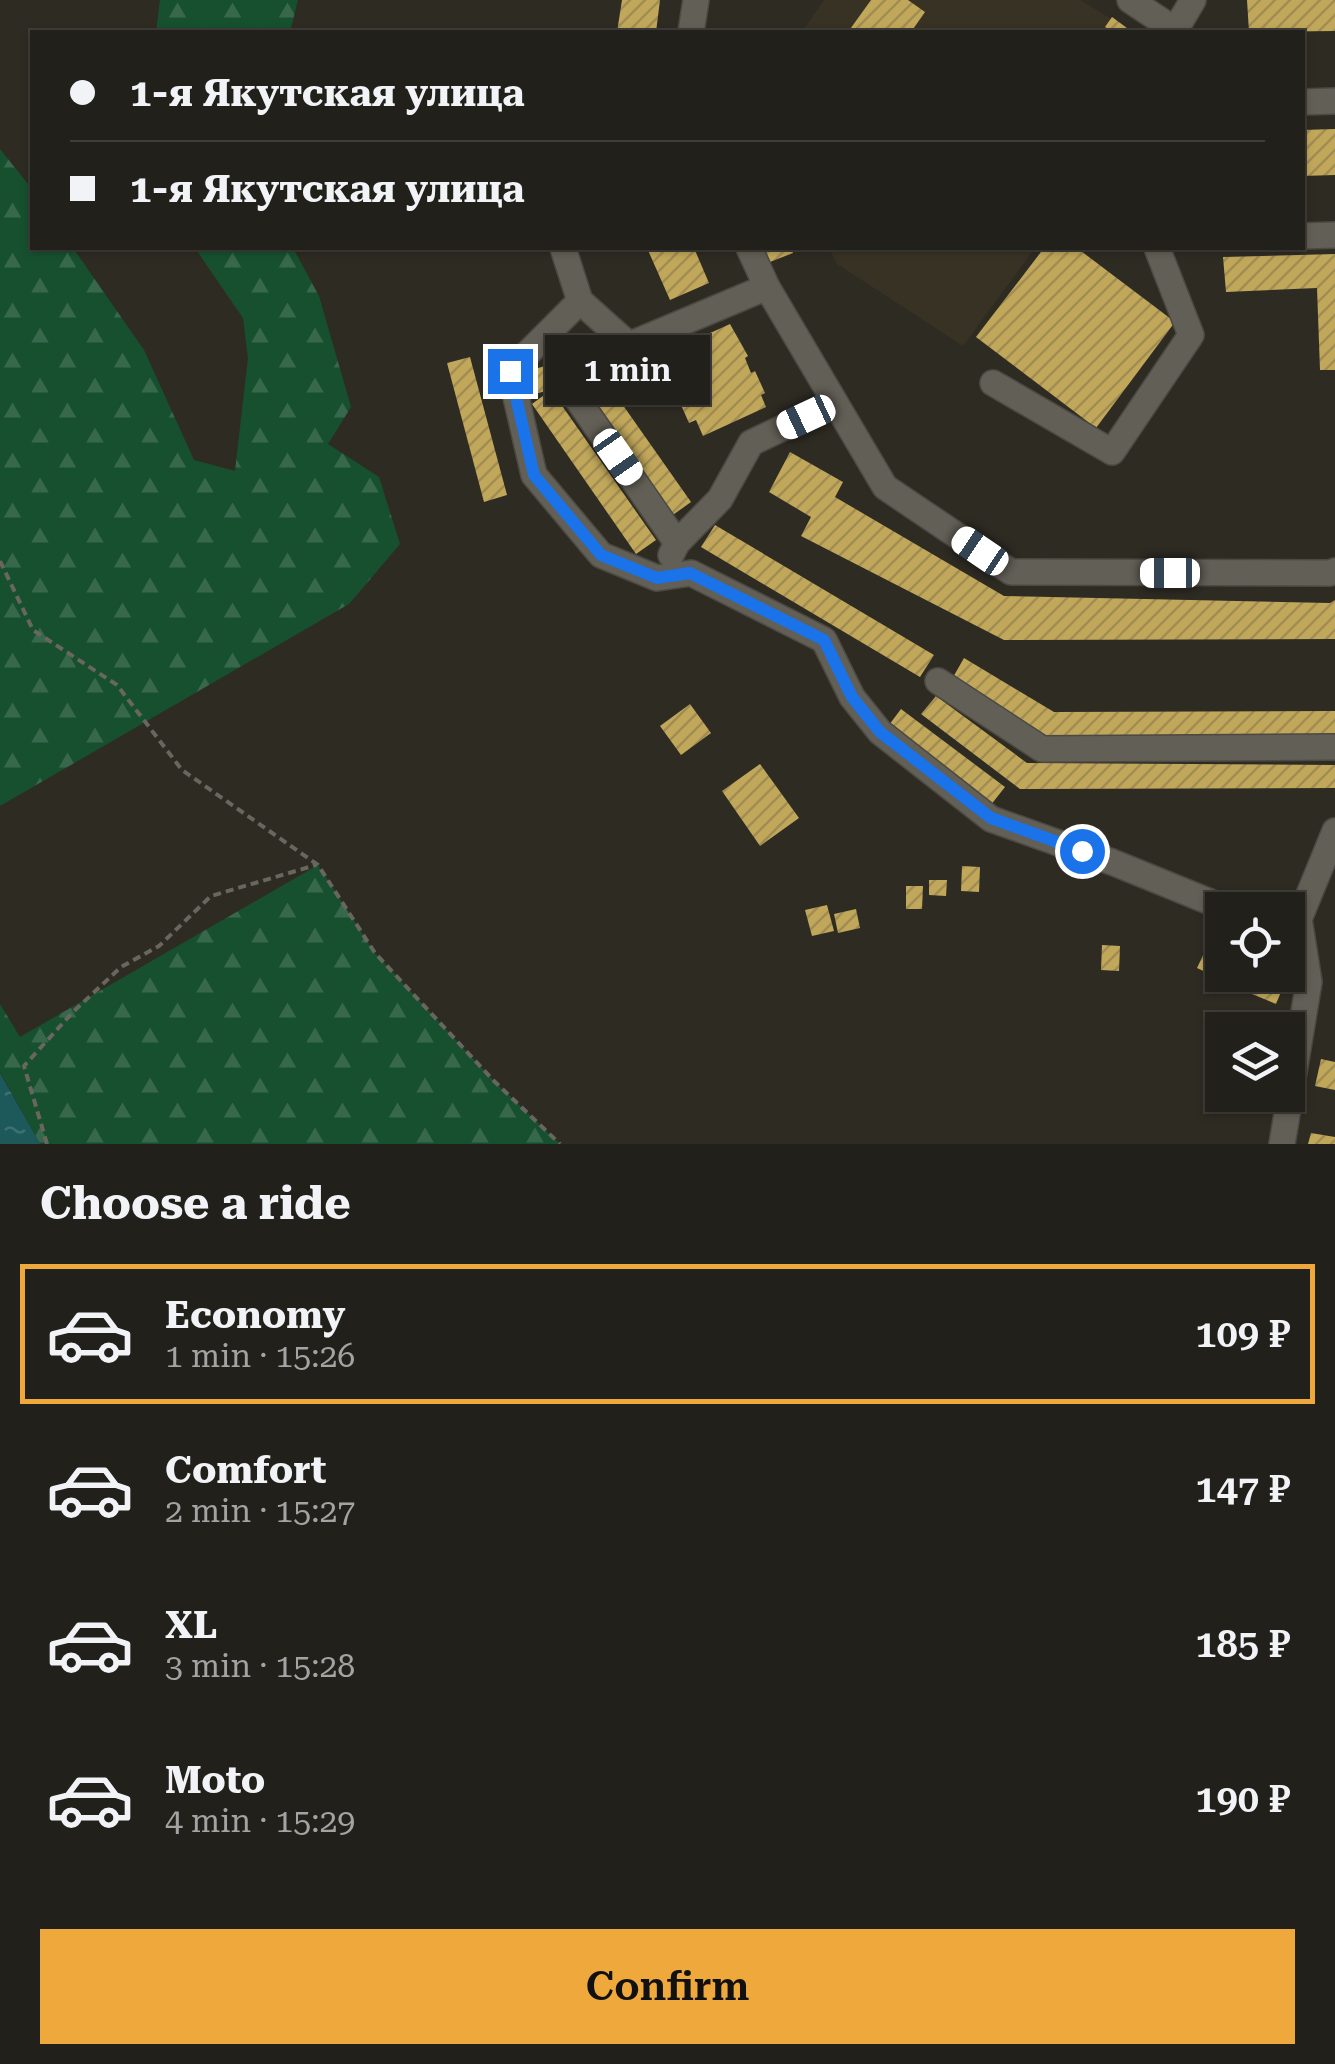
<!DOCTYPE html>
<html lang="en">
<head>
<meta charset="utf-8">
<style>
  :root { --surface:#22201a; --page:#2a2823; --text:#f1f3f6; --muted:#a2a3a2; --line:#3f3e39; --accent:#eea83c }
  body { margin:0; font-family:"Roboto Serif",serif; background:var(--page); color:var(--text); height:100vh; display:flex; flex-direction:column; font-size:38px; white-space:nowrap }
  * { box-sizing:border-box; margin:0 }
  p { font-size:32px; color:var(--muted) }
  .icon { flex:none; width:55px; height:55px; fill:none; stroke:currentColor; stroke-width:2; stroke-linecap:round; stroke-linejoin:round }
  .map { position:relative; height:1144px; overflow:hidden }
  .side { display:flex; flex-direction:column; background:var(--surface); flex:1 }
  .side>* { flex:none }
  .top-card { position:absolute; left:30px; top:30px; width:1275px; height:220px; border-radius:0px; box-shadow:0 2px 8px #0004,0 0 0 2px var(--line); display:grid; align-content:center; height:220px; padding:0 40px; background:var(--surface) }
  .tools { position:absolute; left:1205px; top:892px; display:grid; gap:20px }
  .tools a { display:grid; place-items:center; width:100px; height:100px; border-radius:0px; background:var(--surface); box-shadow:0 2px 8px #0004,0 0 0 2px var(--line); font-size:50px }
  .end { position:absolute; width:45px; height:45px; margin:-22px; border:12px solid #1a73e8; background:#fff; box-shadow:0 0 0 5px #fff }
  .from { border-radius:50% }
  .bubble { position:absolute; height:70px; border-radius:0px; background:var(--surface); box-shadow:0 2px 8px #0004,0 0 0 2px var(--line); font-size:32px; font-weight:600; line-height:70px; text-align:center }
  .car { position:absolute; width:30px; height:60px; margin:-30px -15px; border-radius:12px; box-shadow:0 0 8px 2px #0007; background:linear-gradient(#fff 24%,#345 0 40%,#fff 0 76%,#345 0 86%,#fff 0) }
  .top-card b { display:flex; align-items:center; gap:35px; height:95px; font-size:38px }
  .top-card b+b { border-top:2px solid var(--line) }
  .top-card i { width:25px; height:25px; background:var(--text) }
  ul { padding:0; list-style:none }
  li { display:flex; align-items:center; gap:30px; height:140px; margin:0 20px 15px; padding:0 20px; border:5px solid transparent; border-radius:0px }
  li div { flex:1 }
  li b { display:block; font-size:38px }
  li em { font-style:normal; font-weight:600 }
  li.current { border-color:var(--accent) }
  li>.icon { width:90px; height:90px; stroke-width:1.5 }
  h2 { padding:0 40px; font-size:45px; line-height:120px }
  .primary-button { display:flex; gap:20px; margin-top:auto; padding:20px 40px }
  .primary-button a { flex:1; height:115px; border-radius:0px; background:var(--accent); color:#111; font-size:40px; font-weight:600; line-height:115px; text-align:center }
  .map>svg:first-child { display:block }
  .built { fill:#373224 }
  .forest { fill:url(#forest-firs) }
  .water { fill:url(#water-ripples) }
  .building { fill:url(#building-hatch) }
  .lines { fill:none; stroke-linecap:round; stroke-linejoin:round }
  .minor-casing { stroke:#4c4943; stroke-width:28 }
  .path { stroke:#69665f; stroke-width:4; stroke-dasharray:8 5; stroke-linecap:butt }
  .minor { stroke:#625f56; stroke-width:25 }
  .route { stroke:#1a73e8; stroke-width:12 }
</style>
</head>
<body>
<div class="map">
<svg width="1335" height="1144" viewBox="0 0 1335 1144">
  <defs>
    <pattern id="forest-firs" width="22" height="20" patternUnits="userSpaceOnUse" patternTransform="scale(2.5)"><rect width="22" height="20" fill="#16502f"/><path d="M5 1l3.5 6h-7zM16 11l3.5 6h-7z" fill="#37684c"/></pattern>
    <pattern id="water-ripples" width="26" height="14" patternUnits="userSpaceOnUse" patternTransform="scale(2.5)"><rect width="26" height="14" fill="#1d595a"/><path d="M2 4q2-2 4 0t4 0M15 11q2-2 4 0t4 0" fill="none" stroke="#3d7071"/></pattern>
    <pattern id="building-hatch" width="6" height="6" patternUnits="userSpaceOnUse" patternTransform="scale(2.5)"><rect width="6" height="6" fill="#c1a75a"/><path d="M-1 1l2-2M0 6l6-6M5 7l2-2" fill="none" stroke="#a18d53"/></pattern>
  </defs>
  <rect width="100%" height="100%" fill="#2e2b23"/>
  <g class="built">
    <path d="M824,0H1080L1133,32H802Z"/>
    <path d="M829,248H1035L963,346L837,264Z"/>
  </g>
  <g class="forest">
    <path d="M160,0H298L290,32H156Z"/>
    <path d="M0,149L32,189V248H73L144,350L194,460L235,471L248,358L243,318L195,248H293L319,296L351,407L328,444L379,477L400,544L349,604L0,806Z"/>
    <path d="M318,865L375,953L494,1081L560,1144H40L0,1072V1004L20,1037Z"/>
  </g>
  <path class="water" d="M0,1073L40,1144H0Z"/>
  <g class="building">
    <path d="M622,0H660L656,32H617Z"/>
    <path d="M871,0H908L925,12L911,32H848Z"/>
    <path d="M1247,0H1335V31L1249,32Z"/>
    <path d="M1112,17L1127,28L1124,32H1113L1105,27Z"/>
    <path d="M1335,129V175L1302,176V130Z"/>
    <path d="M647,248H694L709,283L670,300Z"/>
    <path d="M764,248H791L793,253L770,262Z"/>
    <path d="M1044,248H1077L1175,322L1096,428L976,337Z"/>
    <path d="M1335,254V370H1320L1317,288L1226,292L1223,257Z"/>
    <path d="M730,324L748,356L745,358L751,373L755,371L765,393L761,395L766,407L703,436L696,420L689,423L665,369L672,366L666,353Z"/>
    <path d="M596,351L603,375L535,394L528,371Z"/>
    <path d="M470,357L507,495L484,502L447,363Z"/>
    <path d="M551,390L656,540L636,554L532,404Z"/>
    <path d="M613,391L691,502L670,517L592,406Z"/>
    <path d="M790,452L843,482L835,497L1004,596L1330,603L1335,600V639L1004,640L801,536L811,517L769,492Z"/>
    <path d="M715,525L934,655L920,677L701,547Z"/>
    <path d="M964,658L1054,712L1335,711V736L1045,737L952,679Z"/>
    <path d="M936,696L1027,763L1335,765V788L1020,789L921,714Z"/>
    <path d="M690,704L711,733L681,755L660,726Z"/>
    <path d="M901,709L1005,787L990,806L886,729Z"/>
    <path d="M760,764L799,818L760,846L722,791Z"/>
    <path d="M962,866L980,867L979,892L961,891Z"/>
    <path d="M929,880H947L946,896L929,895Z"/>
    <path d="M906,886H923L922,909H906Z"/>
    <path d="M827,905L834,931L812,936L805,910Z"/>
    <path d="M856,909L860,928L838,933L834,914Z"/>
    <path d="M1102,945L1120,946L1119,971L1101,970Z"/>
    <path d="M1205,951L1222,959L1216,977L1197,968Z"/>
    <path d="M1260,975H1288L1276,1004L1252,994Z"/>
    <path d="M1321,1059L1335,1062V1090L1315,1086Z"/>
    <path d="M1311,1133L1335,1137V1144H1308Z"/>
  </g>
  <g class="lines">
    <g class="minor-casing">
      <g id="minor">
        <path d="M1130,0L1175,30"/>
        <path d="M691,32L696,0"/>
        <path d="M1174,32L1193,0"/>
        <path d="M1302,102L1335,101"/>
        <path d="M1302,236L1335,235"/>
        <path d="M563,248L580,301L510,371L534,475L601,555L657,578L691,573L824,640L852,697L880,732L991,819L1112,862L1230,910"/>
        <path d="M749,248L767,287L885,487L1011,572L1330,573L1335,571"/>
        <path d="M580,301L629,345L767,287"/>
        <path d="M629,345L632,369L578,400L677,543"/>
        <path d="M993,383L1112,452L1191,335L1157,248"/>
        <path d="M671,555L677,543L720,499L751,443L833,404"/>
        <path d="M938,681L1042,749L1335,747"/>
        <path d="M1282,1144L1309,982L1299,919L1335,831"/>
      </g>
    </g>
    <g class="path">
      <path d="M0,561L33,630L117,685L182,770L318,865L375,953L494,1081L560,1144"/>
      <path d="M47,1144L24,1066L73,1012L121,967L159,946L211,896L316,865"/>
    </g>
    <use href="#minor" class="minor"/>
  </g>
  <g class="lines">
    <path class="route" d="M510,371L534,475L601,555L657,578L690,573L824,640L852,697L880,732L991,818L1082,851"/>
  </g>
</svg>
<div class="tools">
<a><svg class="icon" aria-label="locate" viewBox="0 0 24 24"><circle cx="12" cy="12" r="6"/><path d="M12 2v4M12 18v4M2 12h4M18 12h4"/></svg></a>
<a><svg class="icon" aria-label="layers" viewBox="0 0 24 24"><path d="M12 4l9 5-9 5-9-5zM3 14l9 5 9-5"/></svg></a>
</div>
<i class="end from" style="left:1082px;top:851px"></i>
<i class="end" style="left:510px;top:371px"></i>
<div class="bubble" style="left:545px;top:335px;width:165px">1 min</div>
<i class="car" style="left:806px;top:417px;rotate:245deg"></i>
<i class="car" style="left:618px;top:457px;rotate:145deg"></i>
<i class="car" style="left:980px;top:551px;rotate:304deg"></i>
<i class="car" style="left:1170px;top:573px;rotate:270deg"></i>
<div class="top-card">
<b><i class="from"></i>1-я Якутская улица</b>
<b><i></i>1-я Якутская улица</b>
</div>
</div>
<section class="side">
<h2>Choose a ride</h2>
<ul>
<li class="current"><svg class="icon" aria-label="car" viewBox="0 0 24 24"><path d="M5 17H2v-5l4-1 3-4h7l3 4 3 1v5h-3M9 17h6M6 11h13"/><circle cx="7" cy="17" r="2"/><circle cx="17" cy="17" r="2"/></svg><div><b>Economy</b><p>1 min · 15:26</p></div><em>109 ₽</em></li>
<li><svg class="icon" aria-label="car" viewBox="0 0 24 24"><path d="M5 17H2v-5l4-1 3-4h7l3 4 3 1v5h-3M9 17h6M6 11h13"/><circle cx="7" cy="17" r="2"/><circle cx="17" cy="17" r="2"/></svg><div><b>Comfort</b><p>2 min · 15:27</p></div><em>147 ₽</em></li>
<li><svg class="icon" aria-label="car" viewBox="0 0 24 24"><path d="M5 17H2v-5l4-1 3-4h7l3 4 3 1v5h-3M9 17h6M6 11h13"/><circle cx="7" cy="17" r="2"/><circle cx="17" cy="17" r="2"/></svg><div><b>XL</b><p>3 min · 15:28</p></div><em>185 ₽</em></li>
<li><svg class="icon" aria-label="car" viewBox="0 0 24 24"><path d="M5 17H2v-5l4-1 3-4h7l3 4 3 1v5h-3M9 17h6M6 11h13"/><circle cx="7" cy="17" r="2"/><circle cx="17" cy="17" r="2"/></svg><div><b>Moto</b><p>4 min · 15:29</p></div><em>190 ₽</em></li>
</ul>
<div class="primary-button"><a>Confirm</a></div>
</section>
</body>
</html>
